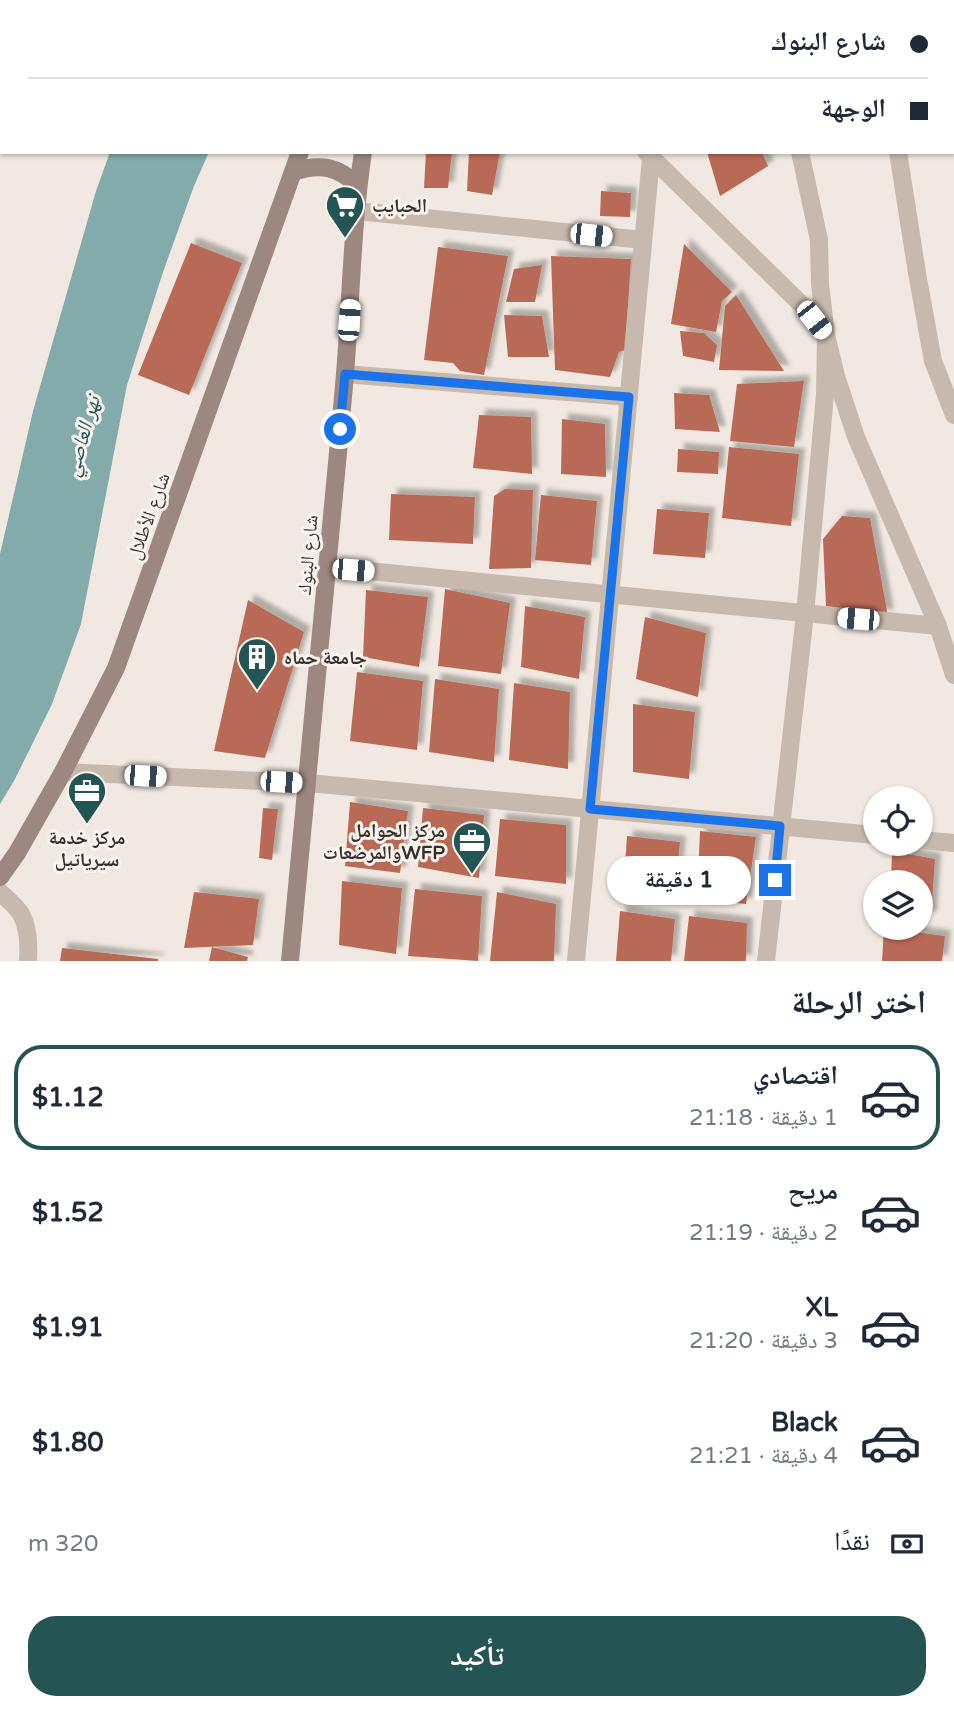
<!DOCTYPE html>
<html lang="ar">
<head>
<meta charset="utf-8">
<style>
  :root { --surface:#fff; --page:#f6f6f7; --text:#1f2937; --muted:#747a83; --line:#e0e1e3; --accent:#255455 }
  body { margin:0; font-family:"Varela Round","Noto Naskh Arabic",sans-serif; background:var(--page); color:var(--text); direction:rtl; height:100vh; display:flex; flex-direction:column; font-size:26px; white-space:nowrap }
  * { box-sizing:border-box; margin:0 }
  p { font-size:23px; color:var(--muted) }
  .icon { flex:none; width:38px; height:38px; fill:none; stroke:currentColor; stroke-width:2; stroke-linecap:round; stroke-linejoin:round }
  .map { position:relative; height:961px; overflow:hidden; direction:ltr }
  .details { display:flex; flex-direction:column; background:var(--surface); flex:1 }
  .details>* { flex:none }
  .top-card { position:absolute; left:0px; top:0px; width:956px; height:154px; box-shadow:0 2px 5px #0004; direction:rtl; display:grid; align-content:center; height:154px; padding:0 28px; background:var(--surface) }
  .controls { position:absolute; left:863px; top:786px; display:grid; gap:14px }
  .controls a { display:grid; place-items:center; width:70px; height:70px; border-radius:50%; background:var(--surface); box-shadow:0 2px 5px #0004; font-size:35px }
  .end { position:absolute; width:32px; height:32px; margin:-16px; border:9px solid #1a73e8; background:#fff; box-shadow:0 0 0 4px #fff }
  .from { border-radius:50% }
  .bubble { position:absolute; height:49px; border-radius:24px; background:var(--surface); box-shadow:0 2px 5px #0004; font-size:23px; font-weight:700; line-height:49px; text-align:center; direction:rtl }
  .car { position:absolute; width:21px; height:42px; margin:-21px -10px; border-radius:9px; box-shadow:0 0 5px 2px #0007; background:linear-gradient(#fff 24%,#345 0 40%,#fff 0 76%,#345 0 86%,#fff 0) }
  .top-card b { display:flex; align-items:center; gap:24px; height:66px; font-size:26px }
  .top-card b+b { border-top:2px solid var(--line) }
  .top-card i { width:18px; height:18px; background:var(--text) }
  ul { padding:0; list-style:none }
  li { display:flex; align-items:center; gap:21px; height:105px; margin:0 14px 10px; padding:0 14px; border:4px solid transparent; border-radius:28px }
  li div { flex:1 }
  li b { display:block; font-size:26px }
  li em { font-style:normal; font-weight:700 }
  li.current { border-color:var(--accent) }
  li>.icon { width:63px; height:63px; stroke-width:1.5 }
  h2 { padding:0 28px; font-size:32px; line-height:84px }
  .pay { display:flex; align-items:center; gap:18px; height:77px; padding:0 28px; font-size:26px }
  .pay p { margin-inline-start:auto }
  .action { display:flex; gap:14px; margin-top:auto; padding:14px 28px }
  .action a { flex:1; height:80px; border-radius:28px; background:var(--accent); color:#fff; font-size:28px; font-weight:700; line-height:80px; text-align:center }
  .map>svg:first-child { display:block }
  .water { fill:#83abab }
  .building { fill:#b96a57; filter:url(#shadow) }
  .lines { fill:none; stroke-linecap:round; stroke-linejoin:round }
  .minor { stroke:#c8b9ae; stroke-width:18 }
  .secondary { stroke:#9c8880; stroke-width:18 }
  .primary { stroke:#78665f; stroke-width:18 }
  .route { stroke:#1a73e8; stroke-width:9 }
  .labels { text-anchor:middle; stroke-width:6; stroke-linejoin:round; paint-order:stroke }
  .poi-label { font-size:19px; font-weight:bold; fill:#382f2c; stroke:#f9f3ee; text-anchor:start }
  .street-label { font-size:19px; fill:#382f2c; stroke:#f9f3ee }
  .water-label { font-size:21px; font-style:italic; fill:#255455; stroke:#f9f3ee }
</style>
</head>
<body>
<div class="map">
<svg width="954" height="961" viewBox="0 0 954 961">
  <defs>
    <filter id="shadow"><feDropShadow dx="6" dy="-6" stdDeviation="2" flood-color="#0004"/></filter>
  </defs>
  <rect width="100%" height="100%" fill="#f1e9e1"/>
  <path class="water" d="M110,152H209L194,186L163,272L127,385L81,624L52,704L14,781L0,804V554L33,411L96,191Z"/>
  <g class="building">
    <path d="M426,152H452L448,188H424Z"/>
    <path d="M469,152H500L492,195L467,191Z"/>
    <path d="M707,152H762L768,166L720,196Z"/>
    <path d="M601,191L631,193L630,217L600,216Z"/>
    <path d="M191,243L242,263L189,395L138,375Z"/>
    <path d="M684,244L732,292L722,301L716,332L671,324Z"/>
    <path d="M438,247L508,256L484,375L460,371L453,363L424,360Z"/>
    <path d="M551,256L631,259L625,350L619,352L610,377L555,370Z"/>
    <path d="M542,265L535,302H506L514,269Z"/>
    <path d="M736,295L784,371L719,370L725,306Z"/>
    <path d="M504,315L542,316L549,357H508Z"/>
    <path d="M680,331L704,333L717,345L714,362L683,356Z"/>
    <path d="M804,381L794,447L730,441L737,384Z"/>
    <path d="M674,393L709,395L720,432L675,429Z"/>
    <path d="M479,415L531,417L532,474L473,468Z"/>
    <path d="M562,419L605,424L606,477L561,474Z"/>
    <path d="M729,447L799,454L791,526L722,518Z"/>
    <path d="M678,449L719,452L718,474L677,472Z"/>
    <path d="M505,489L533,490L531,568L489,569L494,496Z"/>
    <path d="M391,494L475,497L473,544L389,540Z"/>
    <path d="M541,495L597,501L591,565L535,560Z"/>
    <path d="M657,509L709,513L705,558L653,554Z"/>
    <path d="M842,516L870,518L888,616L826,606L823,539Z"/>
    <path d="M445,589L510,603L501,674L438,666Z"/>
    <path d="M366,590L428,597L419,667L363,657Z"/>
    <path d="M248,600L304,632L265,758L214,751Z"/>
    <path d="M525,606L585,617L579,679L521,667Z"/>
    <path d="M645,617L706,633L698,697L636,679Z"/>
    <path d="M357,672L423,681L417,750L350,741Z"/>
    <path d="M435,679L499,689L494,762L429,752Z"/>
    <path d="M514,683L570,692L568,769L509,760Z"/>
    <path d="M633,704L695,712L689,779L633,772Z"/>
    <path d="M350,802L408,811L400,873L345,866Z"/>
    <path d="M263,808L278,809L272,860L259,858Z"/>
    <path d="M423,808L484,815L479,878L418,867Z"/>
    <path d="M500,819L566,825V884L495,876Z"/>
    <path d="M700,831L756,837L746,904L697,899Z"/>
    <path d="M627,836L680,842L674,901L623,895Z"/>
    <path d="M892,851L935,859L931,918L920,916V882H891Z"/>
    <path d="M342,881L402,888L396,954L339,945Z"/>
    <path d="M415,889L482,896L478,961L408,956Z"/>
    <path d="M194,892L259,899L253,945L184,948Z"/>
    <path d="M497,892L556,904L554,961H490Z"/>
    <path d="M620,911L675,919L671,961H616Z"/>
    <path d="M689,916L747,923L746,961H684Z"/>
    <path d="M884,928L945,936L942,961H882Z"/>
    <path d="M212,947L248,957L247,961H209Z"/>
    <path d="M62,948L158,959V961H60Z"/>
  </g>
  <g class="lines">
    <g class="minor">
      <path d="M748,0L749,2"/>
      <path d="M646,152L803,306L826,335L825,395L805,614L766,961"/>
      <path d="M800,152L819,240L820,284L826,335L836,376L856,437L938,626L954,675"/>
      <path d="M898,152L917,273L933,361L954,415"/>
      <path d="M357,211L643,240"/>
      <path d="M345,374L629,397"/>
      <path d="M327,567L938,626"/>
      <path d="M63,772L308,783L875,835"/>
      <path d="M920,840L954,843"/>
      <path d="M0,892C7,899 16,906 21,914C29,928 29,946 28,961"/>
      <path d="M576,961L651,158"/>
    </g>
    <g class="secondary">
      <path d="M347,2L348,0"/>
      <path d="M384,2V0"/>
      <path d="M293,172C320,163 338,166 358,186"/>
      <path d="M0,877L17,853L63,772L116,668L300,152"/>
      <path d="M290,961C310,766 328,570 345,374C351,300 352,226 363,152"/>
    </g>
    <path class="primary" d="M812,0L814,2"/>
  </g>
  <g class="lines">
    <path class="route" d="M340,429L345,374L629,397L590,809L780,826L775,880"/>
  </g>
  <defs>
    <g id="supermarket-pin" transform="scale(2.0125)"><path d="M0 17L-7.5 6A9.5 9.5 0 1 1 7.5 6Z" fill="#255455" stroke="#f9f3ee"/><path d="M-6-5.5h2.5l.6 2H6L4.5 2H-2.5L-4.4-4H-6ZM-1.5 3.2a1.3 1.3 0 1 0 .1 0ZM3 3.2a1.3 1.3 0 1 0 .1 0Z" fill="#fff"/></g>
    <g id="building-pin" transform="scale(2.0125)"><path d="M0 17L-7.5 6A9.5 9.5 0 1 1 7.5 6Z" fill="#255455" stroke="#f9f3ee"/><path d="M-4-6H4V6H1V3H-1V6H-4ZM-2.5-4.3h1.7v1.8h-1.7ZM.8-4.3h1.7v1.8H.8ZM-2.5-1h1.7V.8h-1.7ZM.8-1h1.7V.8H.8Z" fill="#fff"/></g>
    <g id="office-pin" transform="scale(2.0125)"><path d="M0 17L-7.5 6A9.5 9.5 0 1 1 7.5 6Z" fill="#255455" stroke="#f9f3ee"/><path d="M-6-3h4V-5.5h4V-3h4V5H-6ZM-1-4.5V-3h2v-1.5ZM-6 0V1H6V0Z" fill="#fff"/></g>
  </defs>
  <g fill-rule="evenodd">
    <use href="#supermarket-pin" x="345" y="205"/>
    <use href="#building-pin" x="257" y="657"/>
    <use href="#office-pin" x="87" y="791"/>
    <use href="#office-pin" x="472" y="841"/>
  </g>
  <g class="labels">
    <g class="poi-label">
      <text x="372" y="212">الحبايب</text>
      <text x="284" y="664">جامعة حماه</text>
      <text x="445" y="837" text-anchor="end">مركز الحوامل<tspan x="445" dy="22">والمرضعاتWFP</tspan></text>
      <text x="87" y="844" text-anchor="middle">مركز خدمة<tspan x="87" dy="22">سيرياتيل</tspan></text>
    </g>
    <g class="street-label">
      <text transform="translate(148 516) rotate(-70)" y="7">شارع الأطلال</text>
      <text transform="translate(307 555) rotate(-85)" y="7">شارع البنوك</text>
    </g>
    <g class="water-label">
      <text transform="translate(82 436) rotate(-74)" y="7">نهر العاصي</text>
    </g>
  </g>
</svg>
<div class="controls">
<a><svg class="icon" aria-label="locate" viewBox="0 0 24 24"><circle cx="12" cy="12" r="6"/><path d="M12 2v4M12 18v4M2 12h4M18 12h4"/></svg></a>
<a><svg class="icon" aria-label="layers" viewBox="0 0 24 24"><path d="M12 4l9 5-9 5-9-5zM3 14l9 5 9-5"/></svg></a>
</div>
<i class="end from" style="left:340px;top:429px"></i>
<i class="end" style="left:775px;top:880px"></i>
<div class="bubble" style="left:607px;top:856px;width:144px">1 دقيقة</div>
<i class="car" style="left:591px;top:235px;rotate:96deg"></i>
<i class="car" style="left:349px;top:320px;rotate:4deg"></i>
<i class="car" style="left:814px;top:320px;rotate:142deg"></i>
<i class="car" style="left:353px;top:570px;rotate:95deg"></i>
<i class="car" style="left:858px;top:619px;rotate:275deg"></i>
<i class="car" style="left:145px;top:776px;rotate:93deg"></i>
<i class="car" style="left:281px;top:782px;rotate:93deg"></i>
<div class="top-card">
<b><i class="from"></i>شارع البنوك</b>
<b><i></i>الوجهة</b>
</div>
</div>
<section class="details">
<h2>اختر الرحلة</h2>
<ul>
<li class="current"><svg class="icon" aria-label="car" viewBox="0 0 24 24"><path d="M5 17H2v-5l4-1 3-4h7l3 4 3 1v5h-3M9 17h6M6 11h13"/><circle cx="7" cy="17" r="2"/><circle cx="17" cy="17" r="2"/></svg><div><b>اقتصادي</b><p>1 دقيقة · 21:18</p></div><em>$1.12</em></li>
<li><svg class="icon" aria-label="car" viewBox="0 0 24 24"><path d="M5 17H2v-5l4-1 3-4h7l3 4 3 1v5h-3M9 17h6M6 11h13"/><circle cx="7" cy="17" r="2"/><circle cx="17" cy="17" r="2"/></svg><div><b>مريح</b><p>2 دقيقة · 21:19</p></div><em>$1.52</em></li>
<li><svg class="icon" aria-label="car" viewBox="0 0 24 24"><path d="M5 17H2v-5l4-1 3-4h7l3 4 3 1v5h-3M9 17h6M6 11h13"/><circle cx="7" cy="17" r="2"/><circle cx="17" cy="17" r="2"/></svg><div><b>XL</b><p>3 دقيقة · 21:20</p></div><em>$1.91</em></li>
<li><svg class="icon" aria-label="car" viewBox="0 0 24 24"><path d="M5 17H2v-5l4-1 3-4h7l3 4 3 1v5h-3M9 17h6M6 11h13"/><circle cx="7" cy="17" r="2"/><circle cx="17" cy="17" r="2"/></svg><div><b>Black</b><p>4 دقيقة · 21:21</p></div><em>$1.80</em></li>
</ul>
<div class="pay"><svg class="icon" aria-label="cash" viewBox="0 0 24 24"><path d="M3 7h18v10H3z"/><circle cx="12" cy="12" r="2"/></svg>نقدًا<p>320 m</p></div>
<div class="action"><a>تأكيد</a></div>
</section>
</body>
</html>
